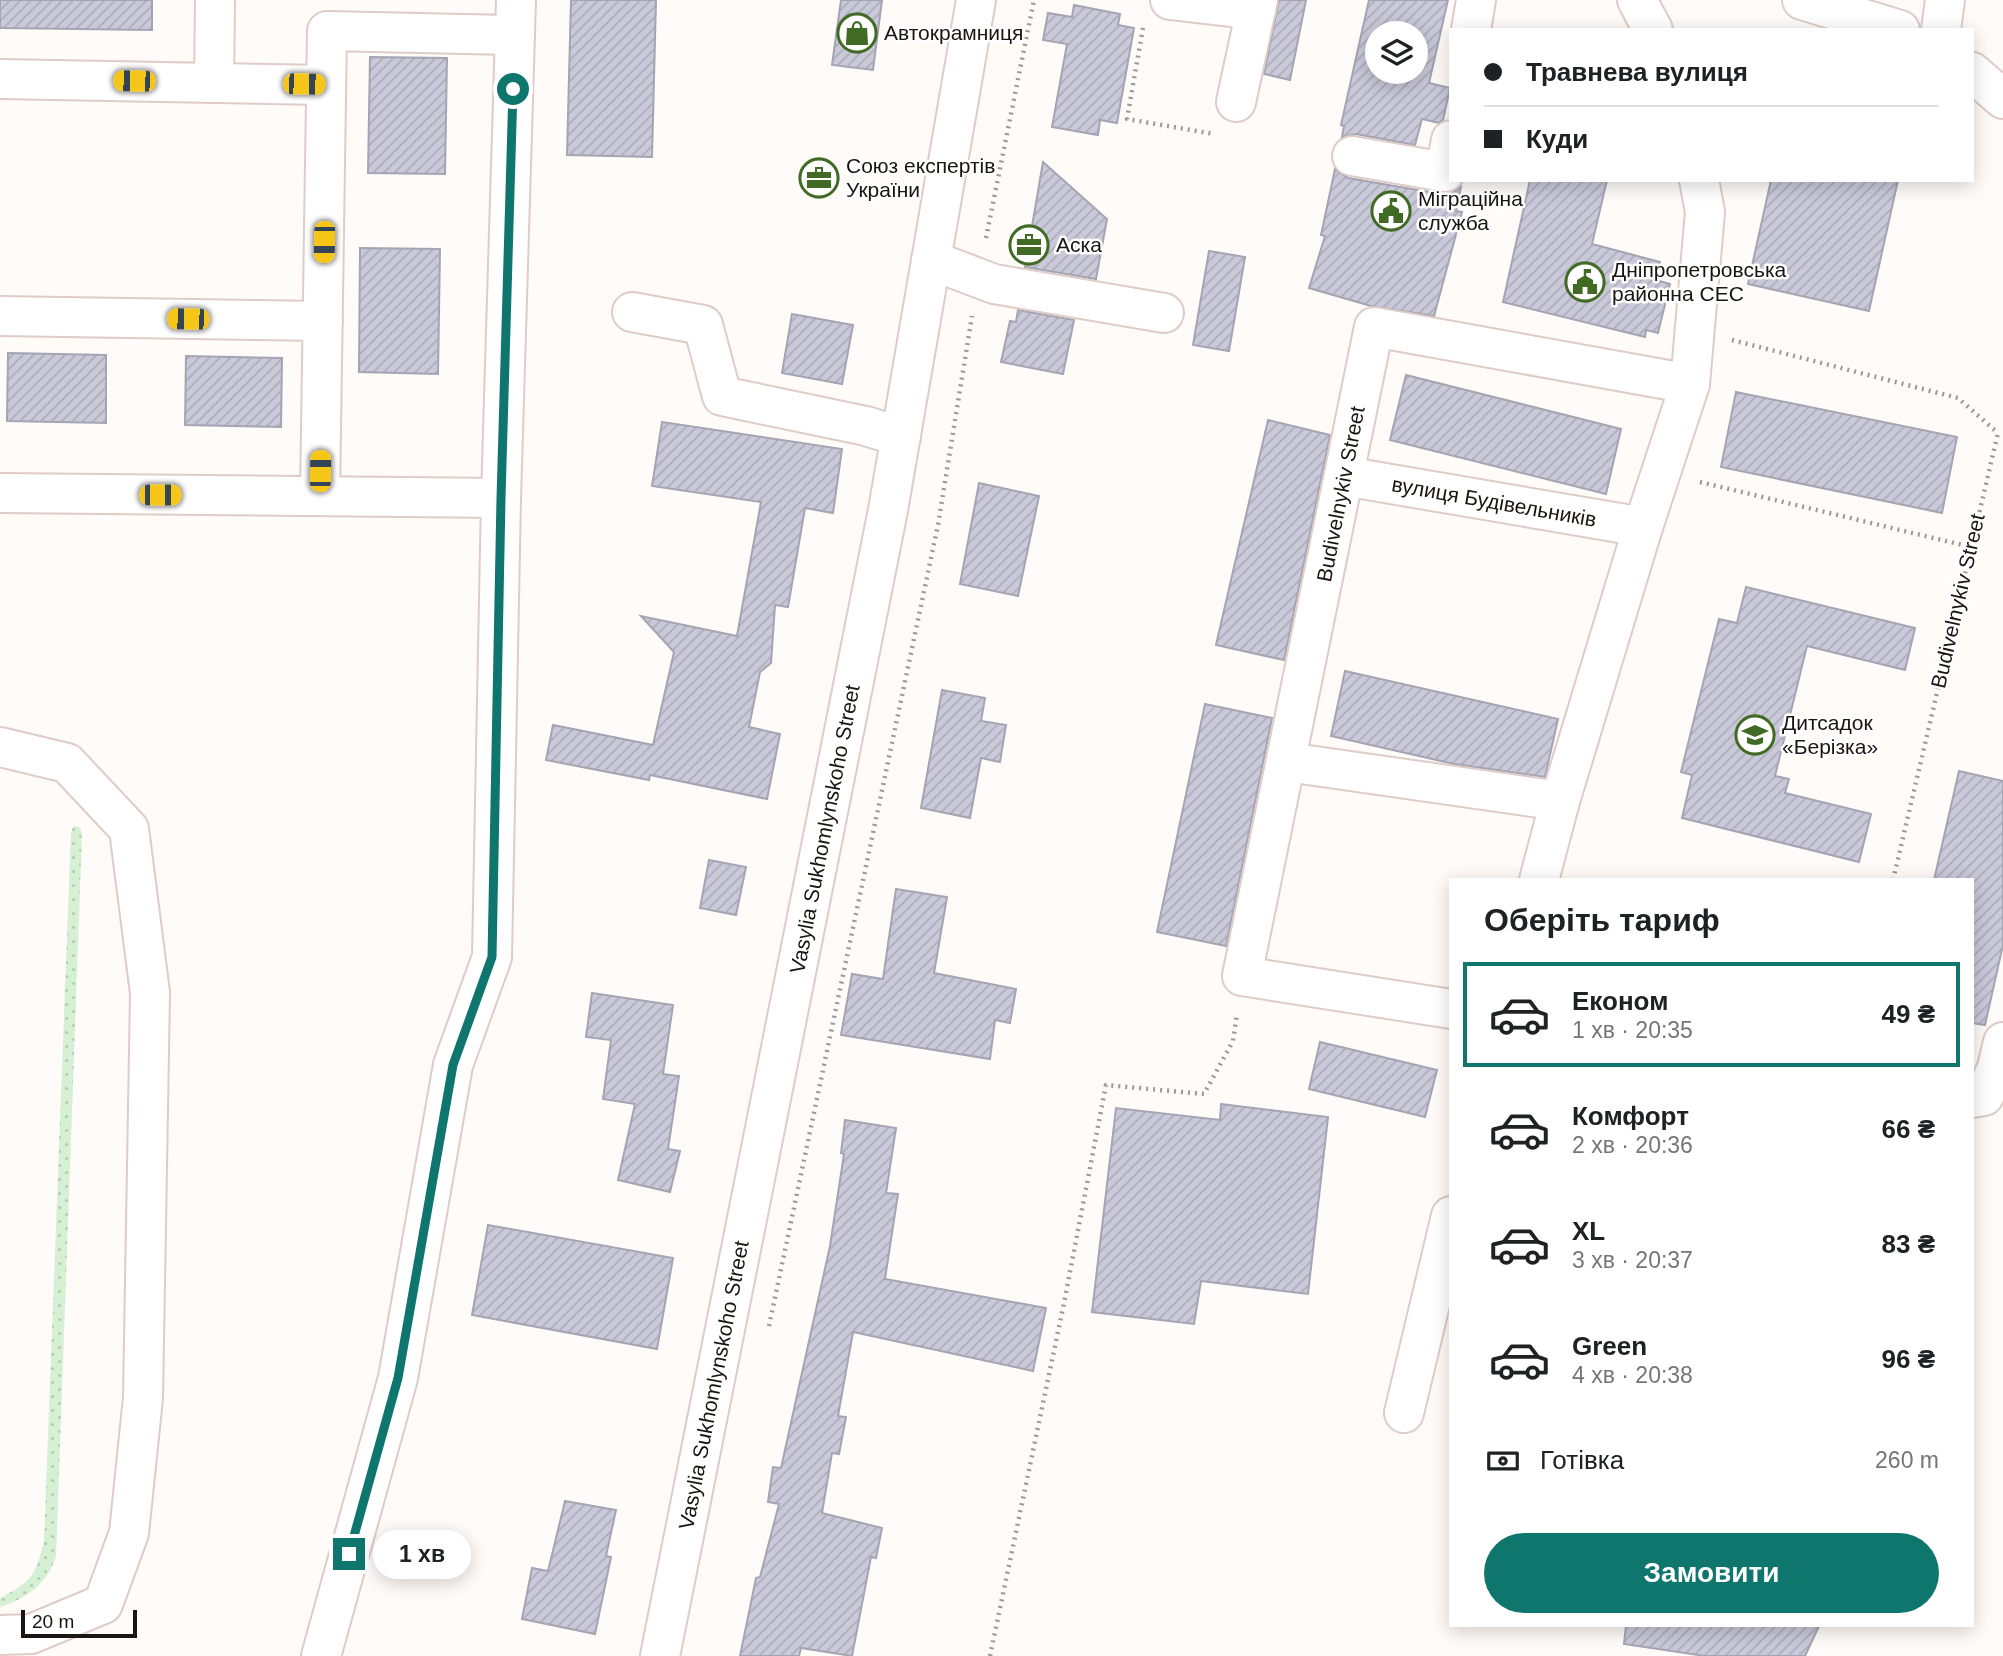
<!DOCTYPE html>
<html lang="uk">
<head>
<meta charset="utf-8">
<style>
  :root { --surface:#fff; --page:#f2f2f2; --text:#202124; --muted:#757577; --line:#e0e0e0; --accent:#0f766e }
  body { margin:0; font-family:Arial,sans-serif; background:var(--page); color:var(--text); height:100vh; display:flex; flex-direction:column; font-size:26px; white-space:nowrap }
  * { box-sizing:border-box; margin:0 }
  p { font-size:23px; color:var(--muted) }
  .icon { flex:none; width:38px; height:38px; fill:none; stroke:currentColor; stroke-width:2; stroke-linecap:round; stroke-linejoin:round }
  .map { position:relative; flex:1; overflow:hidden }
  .details { position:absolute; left:1449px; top:878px; width:525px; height:749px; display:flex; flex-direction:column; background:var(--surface); border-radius:0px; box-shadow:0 4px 18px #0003 }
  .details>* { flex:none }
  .hud { position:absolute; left:1449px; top:28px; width:525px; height:154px; border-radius:0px; box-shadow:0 4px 18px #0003; display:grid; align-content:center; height:154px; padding:0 35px; background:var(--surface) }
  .controls { position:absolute; left:1365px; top:21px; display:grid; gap:14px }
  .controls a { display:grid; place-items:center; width:63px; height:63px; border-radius:50%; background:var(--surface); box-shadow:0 4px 18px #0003; font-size:35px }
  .scale { position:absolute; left:21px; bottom:18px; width:116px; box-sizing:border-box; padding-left:7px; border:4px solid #1a1412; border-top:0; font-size:19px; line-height:24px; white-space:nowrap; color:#1a1412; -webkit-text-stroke:5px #fff; paint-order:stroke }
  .end { position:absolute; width:32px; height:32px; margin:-16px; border:9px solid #0f766e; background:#fff; box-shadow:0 0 0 4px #fff }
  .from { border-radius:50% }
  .bubble { position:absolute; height:49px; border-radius:24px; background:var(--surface); box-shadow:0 4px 18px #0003; font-size:23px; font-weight:700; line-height:49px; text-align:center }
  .car { position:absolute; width:21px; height:42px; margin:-21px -10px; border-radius:9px; box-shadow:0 0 5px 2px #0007; background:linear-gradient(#f5c518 24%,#345 0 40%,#f5c518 0 76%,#345 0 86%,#f5c518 0) }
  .hud b { display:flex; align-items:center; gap:24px; height:66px; font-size:26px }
  .hud b+b { border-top:2px solid var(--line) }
  .hud i { width:18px; height:18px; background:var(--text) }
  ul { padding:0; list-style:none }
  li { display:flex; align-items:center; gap:21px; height:105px; margin:0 14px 10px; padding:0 21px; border:4px solid transparent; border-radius:0px }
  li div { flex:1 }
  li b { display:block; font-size:26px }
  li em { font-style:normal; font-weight:700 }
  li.selected { border-color:var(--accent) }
  li>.icon { width:63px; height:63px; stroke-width:1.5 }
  h2 { padding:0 35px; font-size:32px; line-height:84px }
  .pay { display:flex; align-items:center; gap:18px; height:77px; padding:0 35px; font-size:26px }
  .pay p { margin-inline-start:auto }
  .cta { display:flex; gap:14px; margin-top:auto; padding:14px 35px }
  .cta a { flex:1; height:80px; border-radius:42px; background:var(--accent); color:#fff; font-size:28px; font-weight:700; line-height:80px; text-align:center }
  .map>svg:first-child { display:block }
  .grass { fill:url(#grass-dots) }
  .building { fill:url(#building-hatch); stroke:#a4a4b3; stroke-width:2; fill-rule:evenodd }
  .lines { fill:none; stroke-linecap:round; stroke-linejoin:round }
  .minor-casing { stroke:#dfccc6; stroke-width:42 }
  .major-casing { stroke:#dfccc6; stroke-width:42 }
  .path { stroke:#9d9896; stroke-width:4.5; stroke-dasharray:2 5; stroke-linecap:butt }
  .minor { stroke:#fff; stroke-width:38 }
  .major { stroke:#fff; stroke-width:38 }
  .route { stroke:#0f766e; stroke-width:9 }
  .labels { text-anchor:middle; stroke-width:5; stroke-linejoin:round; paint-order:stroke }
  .poi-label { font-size:21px; fill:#1a1412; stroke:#fff; text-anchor:start }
  .street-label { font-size:21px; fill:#1a1412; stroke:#fff }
</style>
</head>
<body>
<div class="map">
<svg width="2003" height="1656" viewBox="0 0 2003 1656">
  <defs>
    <pattern id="grass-dots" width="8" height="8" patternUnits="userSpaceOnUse" patternTransform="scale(1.75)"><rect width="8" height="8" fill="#d5f0d3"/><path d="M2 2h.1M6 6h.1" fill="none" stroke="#b6cdb4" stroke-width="1.8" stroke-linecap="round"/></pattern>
    <pattern id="building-hatch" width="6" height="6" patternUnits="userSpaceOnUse" patternTransform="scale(1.75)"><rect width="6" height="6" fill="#cac9da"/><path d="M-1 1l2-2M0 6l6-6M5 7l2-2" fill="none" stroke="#adacba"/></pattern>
  </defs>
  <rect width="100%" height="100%" fill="#fefbf9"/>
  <path class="grass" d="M77,826L80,828L82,833L56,1556C48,1583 26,1599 0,1607V1598C32,1581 35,1577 44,1541L71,832L73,827Z"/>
  <g class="building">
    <path d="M0,0H152V30L0,28Z"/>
    <path d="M571,0H656L652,157L567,155Z"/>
    <path d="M841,0H882L873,70L832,65Z"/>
    <path d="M1279,0H1306L1290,80L1264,74Z"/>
    <path d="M1369,0H1448L1429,83L1450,88L1443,120L1439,123L1422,119L1415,145L1356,134L1342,137L1344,126L1341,125ZM1377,33H1416V72H1377Z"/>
    <path d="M1074,5L1120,14L1118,25L1134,28L1117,123L1100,120L1098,135L1052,127L1067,44L1043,40L1048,13L1072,17Z"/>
    <path d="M370,57L447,58L445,174L368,173Z"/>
    <path d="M1043,162L1107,219L1096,279L1025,267Z"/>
    <path d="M1335,169L1348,178L1441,194L1452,193L1461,187L1456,211L1462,212L1434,316L1371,306L1309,288L1325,236L1321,235Z"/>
    <path d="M1530,180H1607L1592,244L1660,262L1656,280L1670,284L1658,333L1646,330L1645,337L1503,302Z"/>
    <path d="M1771,180H1898L1869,311L1748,284Z"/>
    <path d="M360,248L440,249L438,374L359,372Z"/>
    <path d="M1209,251L1245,257L1229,351L1193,345Z"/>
    <path d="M1018,310L1074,320L1063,374L1001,362L1010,321L1016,322Z"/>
    <path d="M792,314L853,325L842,384L782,373Z"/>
    <path d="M8,353L106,355V423L7,421Z"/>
    <path d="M186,356L282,358L281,427L185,425Z"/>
    <path d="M1406,375L1621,429L1606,494L1390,440Z"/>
    <path d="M1736,392L1957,437L1942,513L1721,467Z"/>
    <path d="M1268,420L1330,435L1284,660L1216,645Z"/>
    <path d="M662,422L842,449L833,513L805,508L788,607L775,605L771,663L760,672L749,727L780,734L767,799L650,775L649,780L546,760L553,725L653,745L674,652L641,616L737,636L761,502L652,486Z"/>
    <path d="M979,483L1039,496L1018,596L960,584Z"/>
    <path d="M1746,587L1915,628L1905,670L1807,646L1775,776L1789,779L1785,793L1871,814L1859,862L1682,818L1692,775L1681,772L1719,619L1737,623Z"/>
    <path d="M1345,671L1558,719L1545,777L1454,764L1331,736Z"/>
    <path d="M942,690L985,698L981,721L1006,725L1000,762L981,758L970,818L921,808Z"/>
    <path d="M1205,704L1272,718L1226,946L1157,932Z"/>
    <path d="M1959,771L2003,781V945L1985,1025L1972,1023V880H1934Z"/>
    <path d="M709,860L746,867L736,915L700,908Z"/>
    <path d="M896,889L947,897L934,973L1016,989L1010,1023L995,1020L990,1059L841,1035L852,974L883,979Z"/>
    <path d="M592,993L673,1005L663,1074L679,1076L668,1149L680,1151L670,1192L618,1180L635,1104L603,1099L611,1040L586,1037Z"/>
    <path d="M1320,1042L1437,1070L1425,1117L1309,1089Z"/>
    <path d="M1221,1104L1328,1117L1308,1294L1201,1281L1194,1324L1092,1312L1116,1108L1220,1120Z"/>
    <path d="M845,1120L896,1128L886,1193L898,1194L885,1279L1046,1308L1033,1371L853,1332L838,1416L846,1417L839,1454L832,1453L822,1513L882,1528L876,1558L871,1557L852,1656L801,1648L799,1656H740L756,1578L760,1577L779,1504L768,1502L773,1467L781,1468L830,1246L844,1154L841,1153Z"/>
    <path d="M488,1225L673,1258L657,1349L472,1315Z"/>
    <path d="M565,1501L616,1510L606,1556L611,1557L595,1634L522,1619L532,1568L548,1571Z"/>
    <path d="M1626,1626H1819L1805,1656H1705L1624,1644Z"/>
  </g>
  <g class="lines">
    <g class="minor-casing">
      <g id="minor">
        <path d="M1170,0L1256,10"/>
        <path d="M1637,0L1653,30"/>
        <path d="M1802,0L1900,30"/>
        <path d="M1471,30L1476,0"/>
        <path d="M1941,30L1945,0"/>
        <path d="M1972,72L2003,99"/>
        <path d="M0,79L326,85"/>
        <path d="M214,83L215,0"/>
        <path d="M1236,102L1258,0"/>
        <path d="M1352,156L1445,172L1451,140"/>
        <path d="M931,260L994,284L1164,313"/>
        <path d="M632,312L703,325L722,396L866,426L901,437"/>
        <path d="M0,316L323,321"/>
        <path d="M1344,476L1643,527"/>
        <path d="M0,493L501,498"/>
        <path d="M320,496L327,31L515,35"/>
        <path d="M0,747L67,763L129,829L150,993L143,1398L129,1533L103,1604L31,1634L0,1635"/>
        <path d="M1287,762L1560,801"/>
        <path d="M1539,880L1560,801L1643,527L1690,384L1705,212L1699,180"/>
        <path d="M1451,1009L1242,976L1374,327L1690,384"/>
        <path d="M1972,1098L1984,1096L1997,1068L2003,1042"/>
        <path d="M1404,1413L1451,1216"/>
        <path d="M321,1656L398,1378L453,1065L492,957L501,498L516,0"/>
      </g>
    </g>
    <g class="major-casing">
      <path id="major" d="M660,1656L888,510L976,0"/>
    </g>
    <g class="path">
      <path d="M1143,28L1127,119L1214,134"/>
      <path d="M986,238L1034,0"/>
      <path d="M1732,340L1958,398L1998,433"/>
      <path d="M1700,482L1971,547"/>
      <path d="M1893,880L1998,433"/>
      <path d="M769,1326L938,525L972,316"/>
      <path d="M990,1656L1064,1303L1106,1085L1204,1094L1233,1041L1237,1014"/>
    </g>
    <use href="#minor" class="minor"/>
    <use href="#major" class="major"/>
  </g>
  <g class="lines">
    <path class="route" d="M349,1554L398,1378L453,1065L492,957L501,498L513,89"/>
  </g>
  <defs>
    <g id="shop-ring" transform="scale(2.0125)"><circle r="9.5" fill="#fff" stroke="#416a25" stroke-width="1.5"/><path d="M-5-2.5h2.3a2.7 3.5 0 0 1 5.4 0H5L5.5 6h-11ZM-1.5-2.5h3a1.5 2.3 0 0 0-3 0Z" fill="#416a25"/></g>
    <g id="office-ring" transform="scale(2.0125)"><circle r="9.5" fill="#fff" stroke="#416a25" stroke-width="1.5"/><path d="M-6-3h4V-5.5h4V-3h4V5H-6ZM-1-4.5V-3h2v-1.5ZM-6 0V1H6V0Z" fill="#416a25"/></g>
    <g id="civic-ring" transform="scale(2.0125)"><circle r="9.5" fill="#fff" stroke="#416a25" stroke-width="1.5"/><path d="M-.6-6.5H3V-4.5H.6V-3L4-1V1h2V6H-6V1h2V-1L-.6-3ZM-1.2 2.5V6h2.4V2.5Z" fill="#416a25"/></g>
    <g id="school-ring" transform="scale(2.0125)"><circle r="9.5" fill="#fff" stroke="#416a25" stroke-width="1.5"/><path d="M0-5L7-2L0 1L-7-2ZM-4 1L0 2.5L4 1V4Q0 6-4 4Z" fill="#416a25"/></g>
  </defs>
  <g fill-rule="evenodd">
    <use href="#shop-ring" x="857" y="33"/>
    <use href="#office-ring" x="819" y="178"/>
    <use href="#civic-ring" x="1391" y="211"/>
    <use href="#office-ring" x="1029" y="245"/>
    <use href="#civic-ring" x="1585" y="282"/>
    <use href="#school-ring" x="1755" y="735"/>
  </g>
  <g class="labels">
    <g class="poi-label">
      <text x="884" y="40">Автокрамниця</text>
      <text x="846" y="173">Союз експертів<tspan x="846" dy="24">України</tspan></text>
      <text x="1418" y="206">Міграційна<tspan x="1418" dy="24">служба</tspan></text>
      <text x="1056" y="252">Аска</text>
      <text x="1612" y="277">Дніпропетровська<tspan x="1612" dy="24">районна СЕС</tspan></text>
      <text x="1782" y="730">Дитсадок<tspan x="1782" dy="24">«Берізка»</tspan></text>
    </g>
    <g class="street-label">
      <text transform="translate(1341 494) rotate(-79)" y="7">Budivelnykiv Street</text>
      <text transform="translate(1494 502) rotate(10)" y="7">вулиця Будівельників</text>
      <text transform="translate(1958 601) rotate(-77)" y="7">Budivelnykiv Street</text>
      <text transform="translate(825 829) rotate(-79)" y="7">Vasylia Sukhomlynskoho Street</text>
      <text transform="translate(714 1385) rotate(-79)" y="7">Vasylia Sukhomlynskoho Street</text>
    </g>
  </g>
</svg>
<div class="controls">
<a><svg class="icon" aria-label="layers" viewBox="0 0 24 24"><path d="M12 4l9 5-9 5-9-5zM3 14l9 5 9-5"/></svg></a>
</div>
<div class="scale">20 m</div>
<i class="end from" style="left:513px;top:89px"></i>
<i class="end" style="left:349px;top:1554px"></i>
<div class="bubble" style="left:373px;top:1530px;width:98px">1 хв</div>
<i class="car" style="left:134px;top:81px;rotate:271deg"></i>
<i class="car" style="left:304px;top:84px;rotate:91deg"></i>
<i class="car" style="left:324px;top:242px;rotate:181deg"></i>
<i class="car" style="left:188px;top:319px;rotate:271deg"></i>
<i class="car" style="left:320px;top:471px;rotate:1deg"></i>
<i class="car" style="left:160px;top:495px;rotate:90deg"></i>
<div class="hud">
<b><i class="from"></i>Травнева вулиця</b>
<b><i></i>Куди</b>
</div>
<section class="details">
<h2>Оберіть тариф</h2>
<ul>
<li class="selected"><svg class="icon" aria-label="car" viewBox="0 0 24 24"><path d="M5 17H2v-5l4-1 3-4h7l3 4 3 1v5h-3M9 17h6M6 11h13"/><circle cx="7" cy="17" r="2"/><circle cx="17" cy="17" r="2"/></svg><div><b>Економ</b><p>1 хв · 20:35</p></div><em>49 ₴</em></li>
<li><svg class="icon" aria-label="car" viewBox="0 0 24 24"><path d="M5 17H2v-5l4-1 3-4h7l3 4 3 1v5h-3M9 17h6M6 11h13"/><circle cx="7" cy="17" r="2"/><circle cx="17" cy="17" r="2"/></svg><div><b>Комфорт</b><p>2 хв · 20:36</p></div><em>66 ₴</em></li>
<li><svg class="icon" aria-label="car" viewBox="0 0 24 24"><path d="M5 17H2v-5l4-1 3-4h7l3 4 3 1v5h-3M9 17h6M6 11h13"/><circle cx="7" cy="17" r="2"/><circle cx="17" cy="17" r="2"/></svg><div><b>XL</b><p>3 хв · 20:37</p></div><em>83 ₴</em></li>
<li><svg class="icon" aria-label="car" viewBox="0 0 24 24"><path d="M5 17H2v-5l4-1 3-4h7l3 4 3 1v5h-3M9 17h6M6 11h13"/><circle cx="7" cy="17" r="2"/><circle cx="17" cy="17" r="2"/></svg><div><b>Green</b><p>4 хв · 20:38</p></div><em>96 ₴</em></li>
</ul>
<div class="pay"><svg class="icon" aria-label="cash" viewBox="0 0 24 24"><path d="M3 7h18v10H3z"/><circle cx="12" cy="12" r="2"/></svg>Готівка<p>260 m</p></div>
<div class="cta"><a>Замовити</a></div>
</section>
</div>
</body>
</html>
